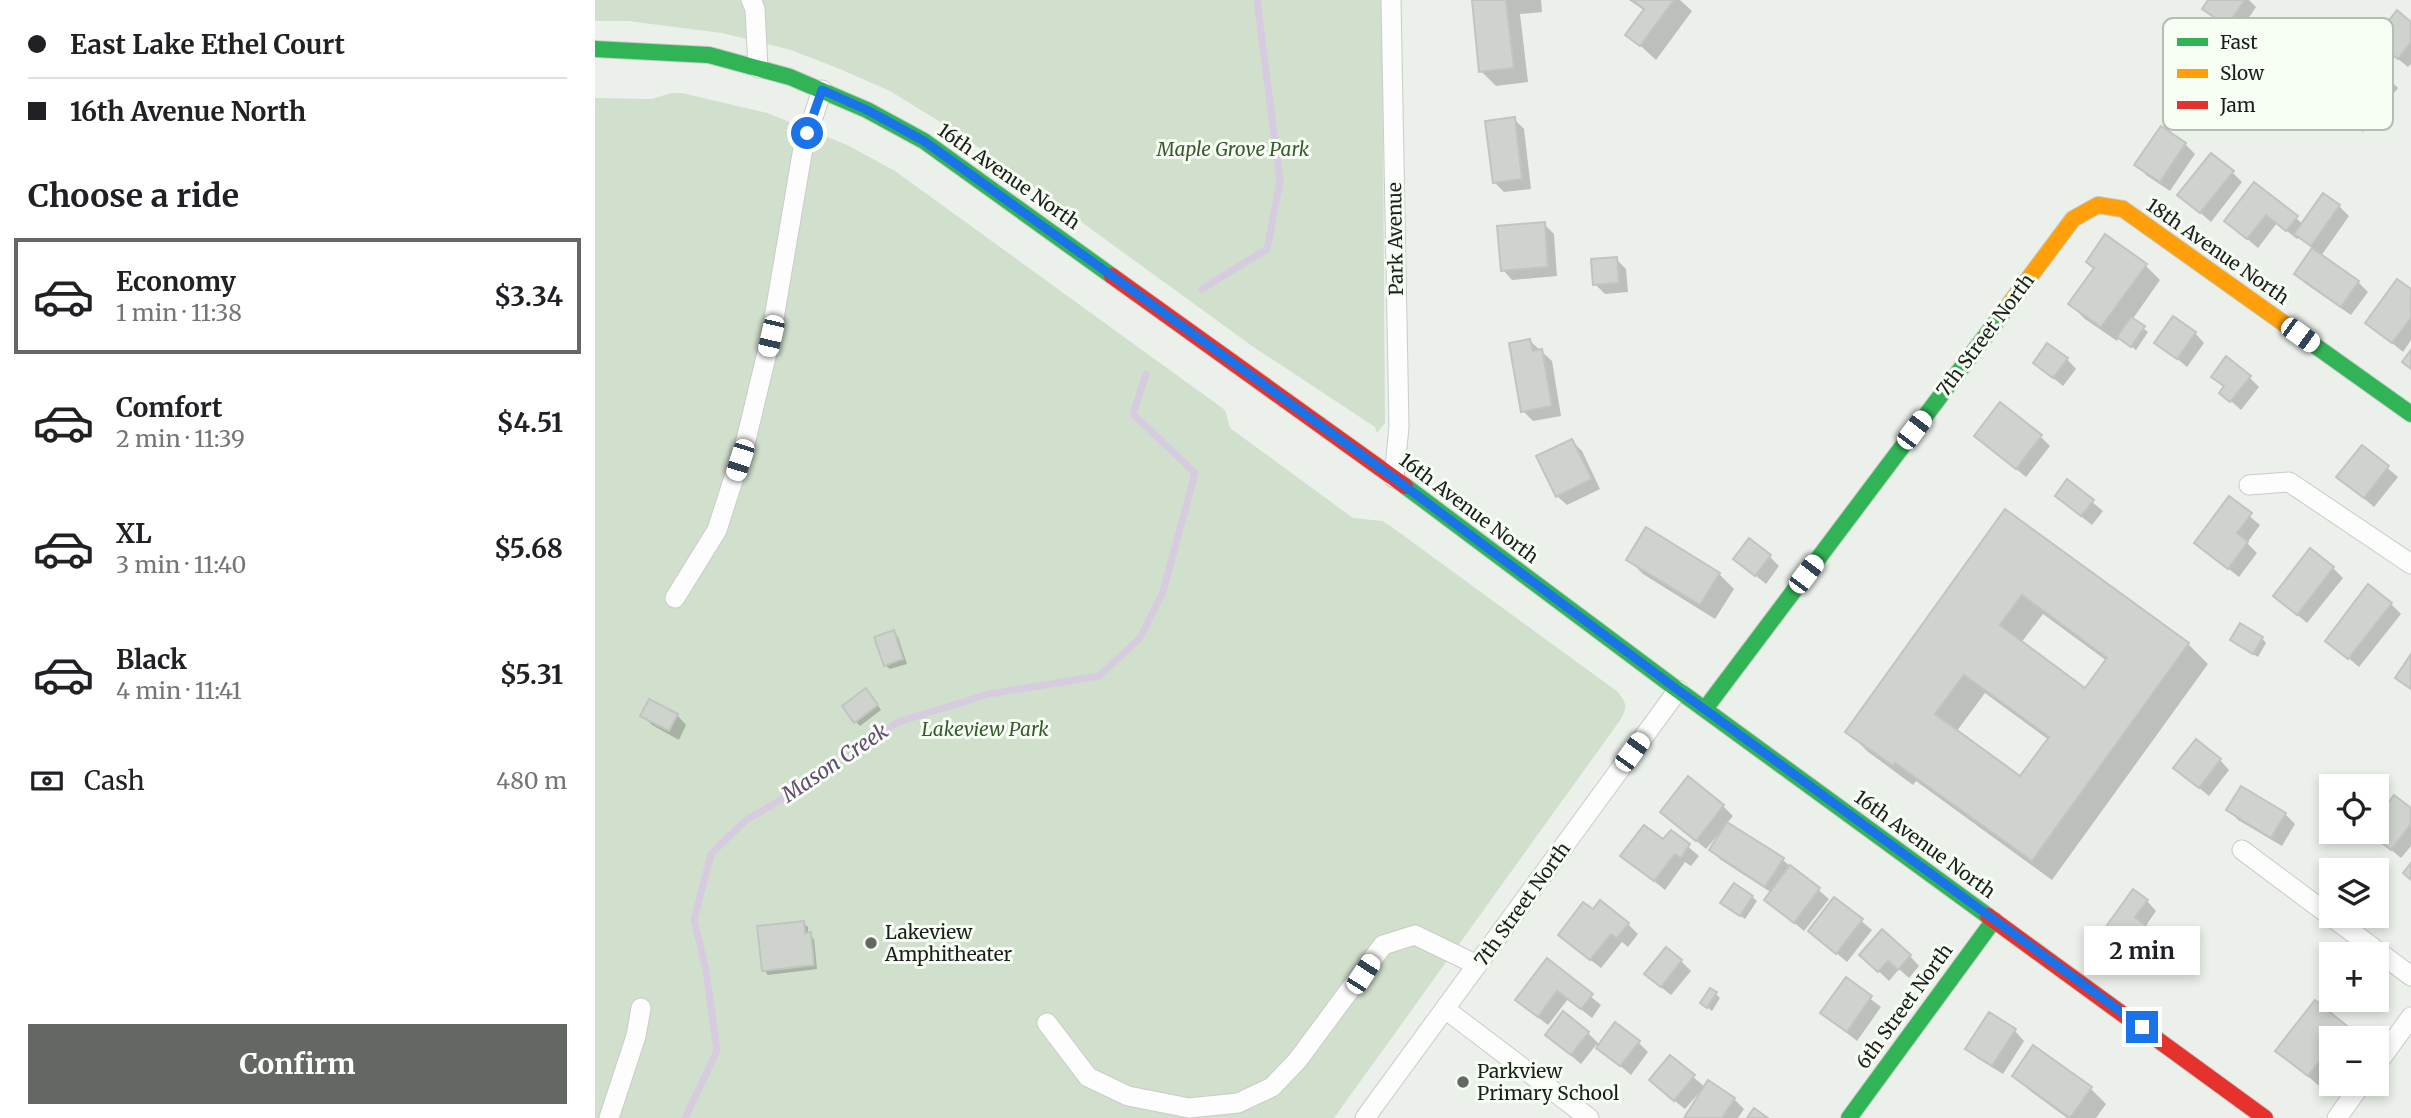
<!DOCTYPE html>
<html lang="en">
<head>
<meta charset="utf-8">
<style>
  :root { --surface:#fff; --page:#f2f2f2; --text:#202124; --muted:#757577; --line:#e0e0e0; --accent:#646863 }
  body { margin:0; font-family:Merriweather,serif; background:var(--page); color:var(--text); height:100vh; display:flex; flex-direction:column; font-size:26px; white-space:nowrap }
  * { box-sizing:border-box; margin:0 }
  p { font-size:23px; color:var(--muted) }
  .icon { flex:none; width:38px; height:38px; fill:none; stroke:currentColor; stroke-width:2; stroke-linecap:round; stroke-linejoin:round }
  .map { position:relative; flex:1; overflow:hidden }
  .side { display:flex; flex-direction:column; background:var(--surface); width:595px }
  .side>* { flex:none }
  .top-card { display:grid; align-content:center; height:154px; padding:0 28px; background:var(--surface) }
  .fabs { position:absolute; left:1724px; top:774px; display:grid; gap:14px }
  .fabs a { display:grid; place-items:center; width:70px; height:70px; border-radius:0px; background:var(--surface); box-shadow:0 4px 10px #0003; font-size:35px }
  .end { position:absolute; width:32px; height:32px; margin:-16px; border:9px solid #1a73e8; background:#fff; box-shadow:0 0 0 4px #fff }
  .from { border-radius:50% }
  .bubble { position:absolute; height:49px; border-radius:0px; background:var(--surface); box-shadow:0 4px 10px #0003; font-size:23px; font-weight:700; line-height:49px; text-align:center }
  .car { position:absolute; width:21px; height:42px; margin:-21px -10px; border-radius:9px; box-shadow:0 0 5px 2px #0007; background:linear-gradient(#fff 24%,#345 0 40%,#fff 0 76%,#345 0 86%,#fff 0) }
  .top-card b { display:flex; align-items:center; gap:24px; height:66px; font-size:26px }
  .top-card b+b { border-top:2px solid var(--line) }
  .top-card i { width:18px; height:18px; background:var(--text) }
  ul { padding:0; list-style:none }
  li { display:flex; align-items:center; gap:21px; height:116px; margin:0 14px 10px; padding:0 14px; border:4px solid transparent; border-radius:0px }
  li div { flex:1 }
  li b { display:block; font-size:26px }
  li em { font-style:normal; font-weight:700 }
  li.current { border-color:var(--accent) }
  li>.icon { width:63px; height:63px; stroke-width:1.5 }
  h2 { padding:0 28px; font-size:32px; line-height:84px }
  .pay { display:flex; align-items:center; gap:18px; height:77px; padding:0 28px; font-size:26px }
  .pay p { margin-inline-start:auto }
  .primary-button { display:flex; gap:14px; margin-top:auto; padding:14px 28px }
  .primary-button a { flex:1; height:80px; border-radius:0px; background:var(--accent); color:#fff; font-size:28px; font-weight:700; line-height:80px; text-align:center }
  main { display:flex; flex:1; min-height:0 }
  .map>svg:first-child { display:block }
  .green { fill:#d1dfcd }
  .shadow { fill:#0003; fill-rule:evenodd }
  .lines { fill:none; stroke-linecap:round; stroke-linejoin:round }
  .stream { stroke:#d7cbdf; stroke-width:7 }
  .building { fill:#cfd3ce; stroke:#c1c4c0; stroke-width:2; fill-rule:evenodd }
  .street-casing { stroke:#c9ccc7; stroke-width:21 }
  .fast-casing { stroke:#c9ccc7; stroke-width:18 }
  .slow-casing { stroke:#c9ccc7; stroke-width:18 }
  .jam-casing { stroke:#c9ccc7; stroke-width:18 }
  .street { stroke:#fcfdfc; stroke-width:19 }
  .fast { stroke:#30b455; stroke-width:16 }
  .slow { stroke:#ff9f0a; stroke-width:16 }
  .jam { stroke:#e5322d; stroke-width:16 }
  .route { stroke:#1a73e8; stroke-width:9 }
  .poi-dot { fill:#646863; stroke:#f7fff5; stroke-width:2.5 }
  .labels { text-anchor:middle; stroke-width:6; stroke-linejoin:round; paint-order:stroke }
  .park-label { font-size:19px; font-style:italic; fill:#38592f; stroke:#f7fff5 }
  .street-label { font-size:19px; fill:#1c1e1b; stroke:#f7fff5 }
  .poi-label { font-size:19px; fill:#1c1e1b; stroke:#f7fff5; text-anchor:start }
  .water-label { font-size:21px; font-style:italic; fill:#644975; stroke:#f7fff5 }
  .key { fill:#f7fff5; stroke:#b5bcb4; stroke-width:2 }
  .key-label { font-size:19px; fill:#1c1e1b }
</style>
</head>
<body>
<main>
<section class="side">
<div class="top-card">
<b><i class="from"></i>East Lake Ethel Court</b>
<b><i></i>16th Avenue North</b>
</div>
<h2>Choose a ride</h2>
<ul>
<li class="current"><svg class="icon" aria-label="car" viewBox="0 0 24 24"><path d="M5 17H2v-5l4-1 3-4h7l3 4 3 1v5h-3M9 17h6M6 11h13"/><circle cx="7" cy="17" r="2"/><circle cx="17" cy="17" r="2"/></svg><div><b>Economy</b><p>1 min · 11:38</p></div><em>$3.34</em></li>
<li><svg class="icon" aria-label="car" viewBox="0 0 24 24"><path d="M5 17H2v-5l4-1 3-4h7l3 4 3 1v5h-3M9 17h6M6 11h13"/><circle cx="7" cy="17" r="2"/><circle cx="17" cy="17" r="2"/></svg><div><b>Comfort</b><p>2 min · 11:39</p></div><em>$4.51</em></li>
<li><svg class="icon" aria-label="car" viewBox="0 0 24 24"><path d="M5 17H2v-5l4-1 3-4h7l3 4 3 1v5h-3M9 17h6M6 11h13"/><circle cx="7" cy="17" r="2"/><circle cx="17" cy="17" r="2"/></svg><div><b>XL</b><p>3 min · 11:40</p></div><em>$5.68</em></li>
<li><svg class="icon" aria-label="car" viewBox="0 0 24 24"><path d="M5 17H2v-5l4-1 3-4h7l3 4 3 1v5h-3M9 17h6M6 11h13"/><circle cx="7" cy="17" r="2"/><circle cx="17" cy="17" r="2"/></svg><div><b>Black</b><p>4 min · 11:41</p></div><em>$5.31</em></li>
</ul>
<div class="pay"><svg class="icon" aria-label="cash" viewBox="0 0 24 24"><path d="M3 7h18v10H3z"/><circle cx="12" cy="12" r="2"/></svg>Cash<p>480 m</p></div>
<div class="primary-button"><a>Confirm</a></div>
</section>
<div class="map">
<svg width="1816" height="1118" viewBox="0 0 1816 1118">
  <rect width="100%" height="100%" fill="#ebf0ea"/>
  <g class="green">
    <path d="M0,0H787L790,423L782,433L780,427L657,346L368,136L295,91L245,69L196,50L127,33L33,21H0Z"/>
    <path d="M77,93H87L172,113L252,145L300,171L630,410L635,428L758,518L787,521L794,525L1023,692C1031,703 1033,706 1026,719L739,1118H0V98L56,99Z"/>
  </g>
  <g class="shadow">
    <path d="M878,0H946L947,12L925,14L933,82L901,86L886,71Z"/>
    <path d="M1034,0H1085L1097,11L1061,60L1033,34L1050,11Z"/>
    <path d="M1615,0H1654L1661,7L1642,35L1609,9Z"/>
    <path d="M1816,24V64L1813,67L1791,49Z"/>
    <path d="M1736,31L1788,73L1803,88L1768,132L1725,95L1736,81L1713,60Z"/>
    <path d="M919,119L929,129L936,189L909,192L899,182Z"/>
    <path d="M1590,144L1600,154L1575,191L1551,175L1542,165Z"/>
    <path d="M1637,172L1647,182L1616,222L1585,195Z"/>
    <path d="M1659,184L1708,224L1744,206L1754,216L1726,256L1763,282L1773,292L1756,315L1711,284L1701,274L1718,249L1704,237L1702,239L1682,223L1663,248L1631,221Z"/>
    <path d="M949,224L959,234L962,276L917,280L908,270Z"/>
    <path d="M1021,259L1031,269L1033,292L1010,294L1000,284Z"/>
    <path d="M1550,265L1565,280L1537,320L1553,332L1541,350L1524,337L1522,341L1490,319L1475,304Z"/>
    <path d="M1816,292V340L1808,352L1773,323Z"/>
    <path d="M1600,333L1609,343L1592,367L1562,342Z"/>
    <path d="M935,341L957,361L966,416L938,421L928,411Z"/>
    <path d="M1472,359L1481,369L1468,386L1440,363Z"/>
    <path d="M1618,376L1654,377L1664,387L1646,410L1626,392L1630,388Z"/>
    <path d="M1381,436L1446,437L1455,446L1431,477Z"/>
    <path d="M977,441L987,451L1005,489L972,505L962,496Z"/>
    <path d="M1767,447L1803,477L1779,507L1744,477Z"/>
    <path d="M1473,482L1508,511L1497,525L1472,505Z"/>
    <path d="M1634,499L1665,525L1652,543L1662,553L1644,577L1601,543Z"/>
    <path d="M1410,512L1593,644L1613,664L1457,880L1321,781L1318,785L1272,751L1252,731ZM1448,614L1512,661L1491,690L1426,643ZM1390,693L1454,740L1426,779L1361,732Z"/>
    <path d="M1174,556L1184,566L1171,584L1140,559Z"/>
    <path d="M1033,559L1124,574L1139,589L1120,619L1048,574Z"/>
    <path d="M1738,568L1748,578L1712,623L1680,596Z"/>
    <path d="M1796,604L1806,614L1764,667L1732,640Z"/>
    <path d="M299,632L303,637L312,664L295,669L290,665Z"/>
    <path d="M1667,638L1671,643L1663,657L1642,644Z"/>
    <path d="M276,695L286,710L265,726L260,721Z"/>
    <path d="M47,715H82L91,725L84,740L57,725Z"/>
    <path d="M1625,760L1634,770L1614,796L1580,768Z"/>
    <path d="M1799,797L1816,810V846L1806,858L1784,840L1782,831V820Z"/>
    <path d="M1128,806L1138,816L1132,823L1188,860L1234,899L1209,931L1172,900L1177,893L1126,860L1116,850L1124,837L1122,836L1111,849L1067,812Z"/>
    <path d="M1634,810L1690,814L1700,824L1687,846L1643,820Z"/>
    <path d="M1076,832L1104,856L1096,866L1090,862L1070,890L1028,856L1069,842Z"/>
    <path d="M1157,897L1162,901L1150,919L1132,907Z"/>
    <path d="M1240,899L1277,930L1252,962L1215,931Z"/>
    <path d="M1552,901L1561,911L1550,927L1559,937L1545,955L1512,928Z"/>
    <path d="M998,911L1033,924L1043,934L1033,947L1027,942L1006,968L975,944Z"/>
    <path d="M208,923L213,927V934L219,939L222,969L173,975L169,970Z"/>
    <path d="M1267,955L1315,956L1324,966L1314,978L1304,969L1294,981Z"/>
    <path d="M952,961L1006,1005L997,1018L973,999L953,1025L932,1009Z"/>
    <path d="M1086,961L1096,971L1076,995L1062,984Z"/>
    <path d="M1251,980L1286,1007L1262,1041L1227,1013Z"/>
    <path d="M1121,994L1125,998L1117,1011L1112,1007Z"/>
    <path d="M1751,1027L1762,1038H1736V1080L1729,1090L1683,1051Z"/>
    <path d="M1420,1031L1429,1041L1408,1074L1382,1058L1373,1048Z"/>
    <path d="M993,1033L1005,1045L1043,1042L1053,1052L1036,1075L1001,1045L986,1064L952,1035Z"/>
    <path d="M1439,1048L1496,1089L1511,1104L1501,1118H1472L1434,1090L1419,1075Z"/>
    <path d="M1075,1057L1111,1088L1139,1099L1149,1109L1143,1118H1091L1110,1089L1108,1088L1090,1109L1066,1090Z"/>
  </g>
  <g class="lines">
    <g class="stream">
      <path d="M607,289L672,249L685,182L662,0"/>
      <path d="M90,1118L122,1051L111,970L99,920L116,854L151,820L205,789L303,722L394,694L504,676L545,638L568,592L600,473L538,414L551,374"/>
    </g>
  </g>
  <g class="building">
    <path d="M877,0H911L919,68L884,72Z"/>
    <path d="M1037,0H1079L1045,46L1030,35L1049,9Z"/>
    <path d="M1613,0H1650L1632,26L1607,9Z"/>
    <path d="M1802,10L1816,22V42L1803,59L1779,40Z"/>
    <path d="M920,117L927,179L898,183L890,121Z"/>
    <path d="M1566,126L1591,143L1565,182L1539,165Z"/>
    <path d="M1616,153L1639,171L1605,213L1582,195Z"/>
    <path d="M1659,182L1703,216L1691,231L1671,215L1652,239L1629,221Z"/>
    <path d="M1728,193L1745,205L1716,246L1699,234Z"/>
    <path d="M950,222L953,267L906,271L902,226Z"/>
    <path d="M1510,234L1552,264L1506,327L1473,304L1499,268L1491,262Z"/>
    <path d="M1717,248L1764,281L1746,307L1699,274Z"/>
    <path d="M1022,257L1024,283L998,285L996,259Z"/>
    <path d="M1802,279L1816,289V318L1797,343L1770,323Z"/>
    <path d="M1578,316L1601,332L1582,359L1559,343Z"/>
    <path d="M1536,317L1550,326L1536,347L1522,337Z"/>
    <path d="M935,339L938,351L947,349L957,406L926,412L914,343Z"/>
    <path d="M1452,343L1473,358L1458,378L1438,363Z"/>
    <path d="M1816,350V369L1807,362Z"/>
    <path d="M1631,356L1656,376L1635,402L1624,393L1629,386L1616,377Z"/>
    <path d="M1405,402L1447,435L1421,469L1379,436Z"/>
    <path d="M977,439L997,479L961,497L941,456Z"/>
    <path d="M1767,445L1794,466L1769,498L1741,477Z"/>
    <path d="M1472,479L1499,500L1486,516L1460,496Z"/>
    <path d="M1634,496L1657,513L1642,533L1653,542L1633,569L1599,543Z"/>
    <path d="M1410,509L1594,643L1437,861L1300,763L1298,766L1250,732ZM1427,595L1512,658L1490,688L1405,625ZM1369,675L1454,737L1425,776L1340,714Z"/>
    <path d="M1051,527L1125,573L1105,605L1031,560Z"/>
    <path d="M1154,538L1176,555L1160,576L1138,559Z"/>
    <path d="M1715,548L1739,567L1702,615L1678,596Z"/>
    <path d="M1773,584L1797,603L1753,659L1730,641Z"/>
    <path d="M1645,623L1668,637L1658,654L1635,640Z"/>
    <path d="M299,630L308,659L289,666L279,637Z"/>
    <path d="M1816,654V689L1800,678Z"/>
    <path d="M271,688L283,705L259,723L247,706Z"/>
    <path d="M54,699L83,714L74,731L45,716Z"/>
    <path d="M1601,739L1626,759L1604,788L1578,768Z"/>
    <path d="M1093,776L1129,805L1101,841L1065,812Z"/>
    <path d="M1646,786L1691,813L1676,838L1631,810Z"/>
    <path d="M1799,795L1816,808V824L1796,850L1772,831H1782V818Z"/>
    <path d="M1132,822L1189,858L1170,887L1114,850Z"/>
    <path d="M1049,825L1068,839L1076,830L1095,844L1086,858L1080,854L1059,881L1025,856Z"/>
    <path d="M1816,863V880L1808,873Z"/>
    <path d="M1195,865L1225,888L1199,923L1169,900Z"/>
    <path d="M1139,883L1158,896L1145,916L1125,903Z"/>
    <path d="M1538,889L1553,900L1540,917L1551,926L1535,947L1510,928Z"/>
    <path d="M1239,897L1268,919L1241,954L1213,931Z"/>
    <path d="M1005,900L1034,923L1022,938L1016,934L995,960L963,935L988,902L998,909Z"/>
    <path d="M209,921L210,933L216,932L219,965L167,971L162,926Z"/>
    <path d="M1287,929L1316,955L1303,970L1293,961L1283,972L1264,955Z"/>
    <path d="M1071,947L1087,960L1066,987L1049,974Z"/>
    <path d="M952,958L998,994L986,1009L962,991L943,1017L920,1000Z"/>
    <path d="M1251,977L1277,996L1252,1032L1225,1013Z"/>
    <path d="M1115,988L1122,992L1112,1008L1105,1003Z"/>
    <path d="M1720,1000L1752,1026L1743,1038H1736V1046L1713,1076L1680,1051Z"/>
    <path d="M968,1011L994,1032L976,1055L950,1035Z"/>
    <path d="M1394,1012L1421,1029L1397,1066L1370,1049Z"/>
    <path d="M1020,1022L1045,1041L1025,1066L1001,1048Z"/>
    <path d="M1438,1045L1497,1087L1475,1118L1417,1076Z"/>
    <path d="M1075,1055L1100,1075L1079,1101L1054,1080Z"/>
    <path d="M1113,1080L1140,1098L1127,1118H1089Z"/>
    <path d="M1159,1108L1173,1118H1152Z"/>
  </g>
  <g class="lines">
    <g class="street-casing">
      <g id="street">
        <path d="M156,0L160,9L163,68"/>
        <path d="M796,0L804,427L799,478"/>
        <path d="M1654,485L1694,482L1816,564"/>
        <path d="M80,598L122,530L151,440L176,336L208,148L227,90"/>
        <path d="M1647,850L1816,976"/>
        <path d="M850,1009L994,1118"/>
        <path d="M452,1023L493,1077L533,1096L594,1108L643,1103L677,1087L702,1061L788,945L820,935L882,965"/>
        <path d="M1782,1064L1816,1017"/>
        <path d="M14,1118L41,1036L46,1008"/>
        <path d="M770,1118L1083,690"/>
        <path d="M1742,1118L1767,1083"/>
      </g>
    </g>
    <g class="fast-casing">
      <g id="fast">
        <path d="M0,49L114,55L195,77L272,110L329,141L517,276"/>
        <path d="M1691,325L1816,414"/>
        <path d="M810,486L1083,690L1393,916"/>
        <path d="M1110,709L1410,310"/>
        <path d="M1254,1118L1399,920"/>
      </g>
    </g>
    <g class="slow-casing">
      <path id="slow" d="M1410,310L1478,219L1503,205L1528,209L1691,325"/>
    </g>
    <g class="jam-casing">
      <g id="jam">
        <path d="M517,276L810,486"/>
        <path d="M1393,916L1670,1118"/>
      </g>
    </g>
    <use href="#street" class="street"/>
    <use href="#fast" class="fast"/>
    <use href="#slow" class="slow"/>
    <use href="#jam" class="jam"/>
  </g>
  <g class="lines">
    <path class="route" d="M212,133L227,90L272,110L329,141L799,478L1083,690L1547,1027"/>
  </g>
  <g class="poi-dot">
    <circle cx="276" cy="943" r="7"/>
    <circle cx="868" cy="1082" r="7"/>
  </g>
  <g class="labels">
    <g class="park-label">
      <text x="638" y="156">Maple Grove Park</text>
      <text x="390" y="736">Lakeview Park</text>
    </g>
    <g class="street-label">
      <text transform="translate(414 176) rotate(35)" y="7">16th Avenue North</text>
      <text transform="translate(800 239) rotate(-91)" y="7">Park Avenue</text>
      <text transform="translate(1623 251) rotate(35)" y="7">18th Avenue North</text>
      <text transform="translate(1390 335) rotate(-53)" y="7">7th Street North</text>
      <text transform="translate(874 508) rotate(37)" y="7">16th Avenue North</text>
      <text transform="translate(1330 844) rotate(36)" y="7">16th Avenue North</text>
      <text transform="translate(927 904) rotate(-54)" y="7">7th Street North</text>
      <text transform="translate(1309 1006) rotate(-54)" y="7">6th Street North</text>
    </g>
    <g class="poi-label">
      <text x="290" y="939">Lakeview<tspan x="290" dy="22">Amphitheater</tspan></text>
      <text x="882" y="1078">Parkview<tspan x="882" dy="22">Primary School</tspan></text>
    </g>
    <g class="water-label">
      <text transform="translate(240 763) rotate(-34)" y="7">Mason Creek</text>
    </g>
  </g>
  <rect x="1568" y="18" width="230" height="112" rx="10" class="key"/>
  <rect x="1582" y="38" width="31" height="8" fill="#30b455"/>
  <rect x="1582" y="69" width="31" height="9" fill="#ff9f0a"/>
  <rect x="1582" y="101" width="31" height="8" fill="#e5322d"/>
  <g class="key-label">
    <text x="1625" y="49">Fast</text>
    <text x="1625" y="80">Slow</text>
    <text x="1625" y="112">Jam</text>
  </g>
</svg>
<div class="fabs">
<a><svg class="icon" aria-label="locate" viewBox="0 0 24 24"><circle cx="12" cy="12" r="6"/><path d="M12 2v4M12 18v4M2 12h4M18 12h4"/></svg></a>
<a><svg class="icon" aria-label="layers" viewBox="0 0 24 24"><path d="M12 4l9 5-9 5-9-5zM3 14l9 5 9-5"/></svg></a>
<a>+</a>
<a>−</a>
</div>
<i class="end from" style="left:212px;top:133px"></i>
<i class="end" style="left:1547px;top:1027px"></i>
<div class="bubble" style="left:1489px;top:926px;width:116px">2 min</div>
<i class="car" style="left:1705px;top:335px;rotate:126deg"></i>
<i class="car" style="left:176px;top:336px;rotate:193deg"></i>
<i class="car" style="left:1319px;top:430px;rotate:37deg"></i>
<i class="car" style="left:145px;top:460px;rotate:198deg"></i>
<i class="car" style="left:1211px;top:574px;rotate:37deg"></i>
<i class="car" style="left:1037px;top:752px;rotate:36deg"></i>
<i class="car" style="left:768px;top:974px;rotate:33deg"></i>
</div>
</main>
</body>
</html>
